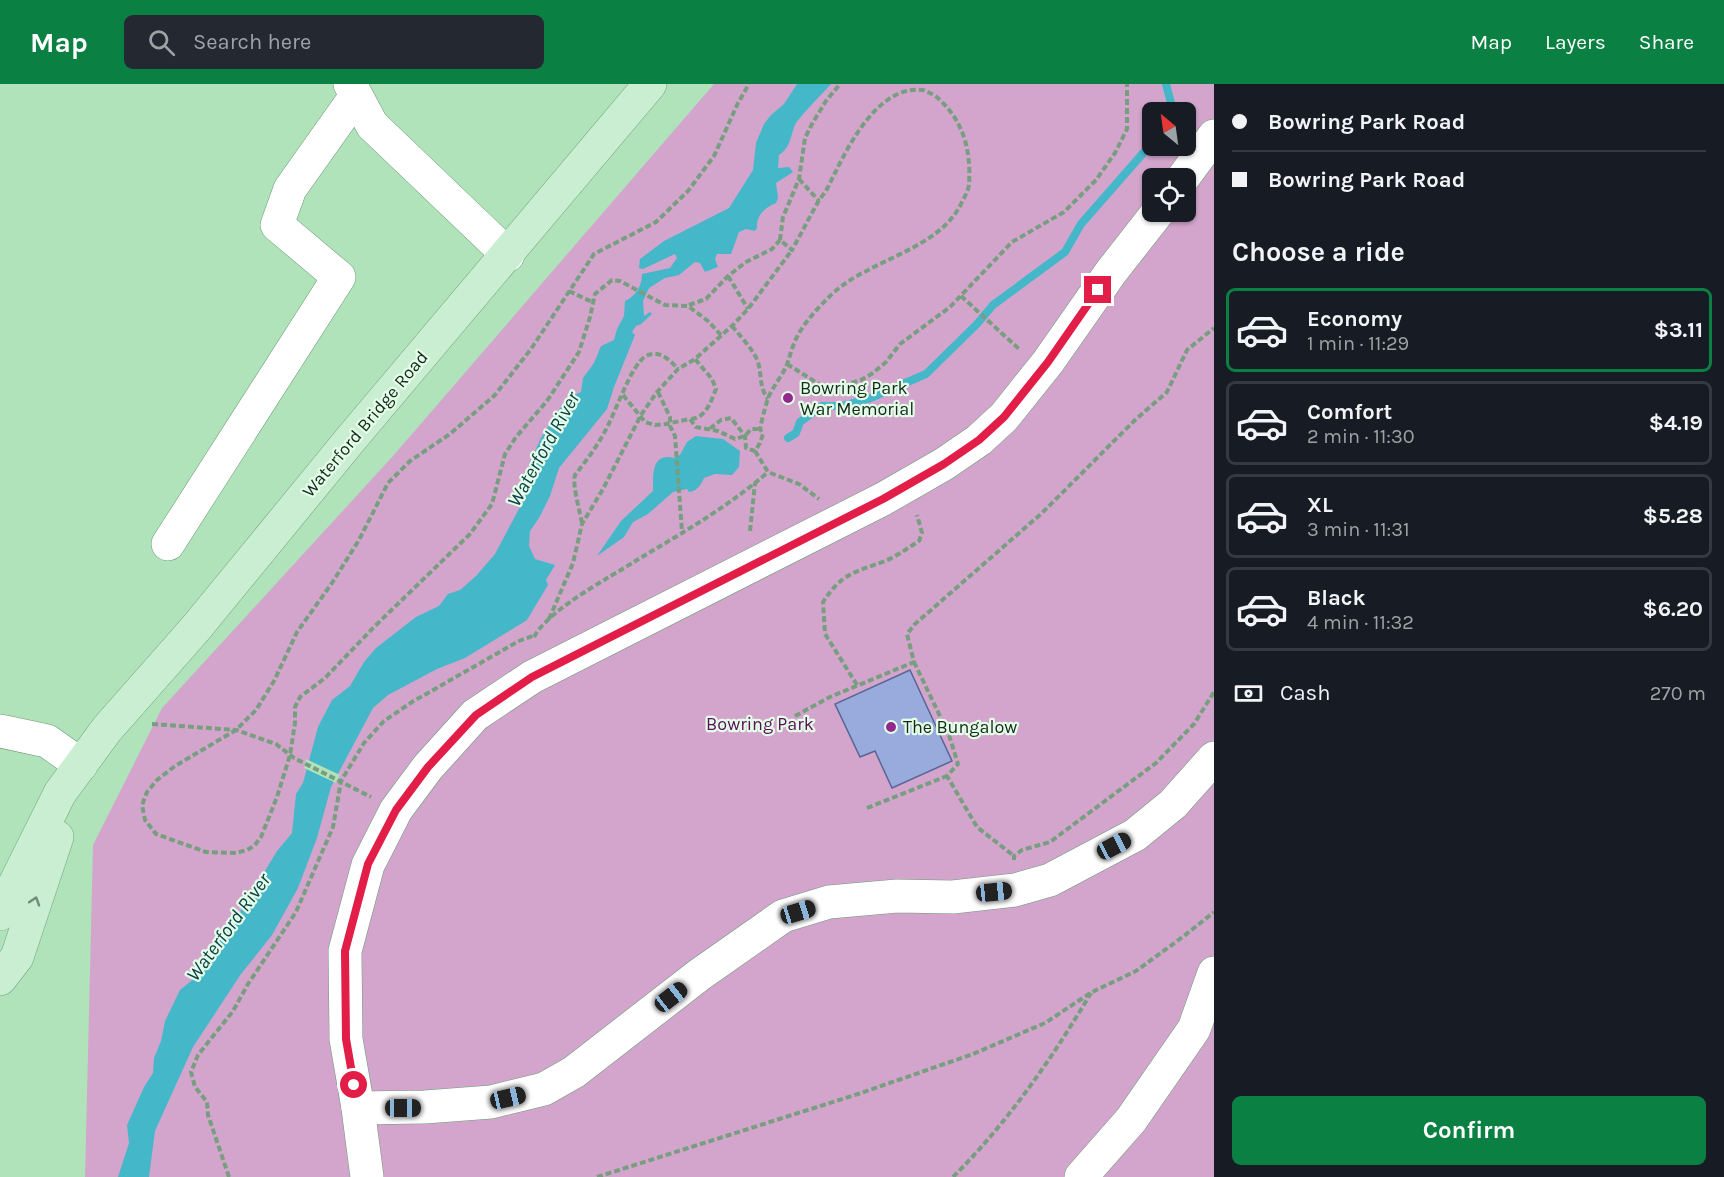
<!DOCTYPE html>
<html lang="en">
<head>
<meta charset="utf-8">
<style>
  :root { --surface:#171b24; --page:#242831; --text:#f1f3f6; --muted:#9ea1a6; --line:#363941; --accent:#0b8043 }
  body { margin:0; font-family:Karla,sans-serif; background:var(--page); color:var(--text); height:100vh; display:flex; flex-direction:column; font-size:22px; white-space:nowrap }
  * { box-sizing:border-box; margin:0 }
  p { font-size:20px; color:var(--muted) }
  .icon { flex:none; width:33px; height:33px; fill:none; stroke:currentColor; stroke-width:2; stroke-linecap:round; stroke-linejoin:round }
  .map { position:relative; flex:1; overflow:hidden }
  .side { display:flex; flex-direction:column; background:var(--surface); width:510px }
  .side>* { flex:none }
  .guide { display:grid; align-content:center; height:132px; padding:0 18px; background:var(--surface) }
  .needle { width:39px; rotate:331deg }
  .tools { position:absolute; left:1142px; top:18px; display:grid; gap:12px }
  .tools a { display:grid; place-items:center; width:54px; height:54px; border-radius:9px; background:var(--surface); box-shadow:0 2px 4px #0004; font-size:30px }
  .end { position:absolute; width:27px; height:27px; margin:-14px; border:8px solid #e11d48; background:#fff; box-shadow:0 0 0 3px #fff }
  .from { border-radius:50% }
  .car { position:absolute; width:18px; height:36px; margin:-18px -9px; border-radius:8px; box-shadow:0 0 4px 2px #0007; background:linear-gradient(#222 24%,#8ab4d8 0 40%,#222 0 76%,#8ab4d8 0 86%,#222 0) }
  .guide b { display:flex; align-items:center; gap:21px; height:57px; font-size:22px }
  .guide b+b { border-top:2px solid var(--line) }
  .guide i { width:15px; height:15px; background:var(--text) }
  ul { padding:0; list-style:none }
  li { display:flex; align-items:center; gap:18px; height:84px; margin:0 12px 9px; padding:0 6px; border:3px solid var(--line); border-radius:9px }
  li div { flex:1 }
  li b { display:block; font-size:22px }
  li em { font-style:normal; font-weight:700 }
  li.active { border-color:var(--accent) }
  li>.icon { width:54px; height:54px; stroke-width:1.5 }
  h2 { padding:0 18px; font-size:27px; line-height:72px }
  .pay { display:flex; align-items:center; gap:15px; height:66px; padding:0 18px; font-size:22px }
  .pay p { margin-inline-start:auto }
  .primary-button { display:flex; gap:12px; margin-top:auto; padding:12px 18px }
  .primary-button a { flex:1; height:69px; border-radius:9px; background:var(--accent); color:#fff; font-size:24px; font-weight:700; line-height:69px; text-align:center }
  header { display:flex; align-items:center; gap:36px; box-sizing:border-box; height:84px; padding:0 30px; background:var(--accent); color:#fff }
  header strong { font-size:28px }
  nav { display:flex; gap:33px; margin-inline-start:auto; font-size:21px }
  .search { width:420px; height:54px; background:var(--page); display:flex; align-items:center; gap:15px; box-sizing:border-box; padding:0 21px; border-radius:9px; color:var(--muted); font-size:22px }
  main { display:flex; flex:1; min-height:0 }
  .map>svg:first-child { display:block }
  .green { fill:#d3a5cd; fill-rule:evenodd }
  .water { fill:#44b7c9 }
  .pier { fill:#b1e3bb }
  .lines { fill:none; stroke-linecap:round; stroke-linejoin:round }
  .stream { stroke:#44b7c9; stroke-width:8 }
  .building { fill:#99aadc; stroke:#586694; stroke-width:1.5 }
  .minor-casing { stroke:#6a9974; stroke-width:34 }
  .major-casing { stroke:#73a27d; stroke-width:34 }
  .path { stroke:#779e7f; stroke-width:4; stroke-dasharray:6 3; stroke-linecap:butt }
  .minor { stroke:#fff; stroke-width:33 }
  .major { stroke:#caeed1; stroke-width:33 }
  .oneway { stroke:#708c76 }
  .route { stroke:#e11d48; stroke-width:8 }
  .poi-dot { fill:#93298d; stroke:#e4fde8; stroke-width:2 }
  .labels { text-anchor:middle; stroke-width:4.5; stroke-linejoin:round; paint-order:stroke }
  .poi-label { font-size:18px; fill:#15291a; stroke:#e4fde8; text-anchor:start }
  .street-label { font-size:18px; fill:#15291a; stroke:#e4fde8 }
  .park-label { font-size:18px; fill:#590e55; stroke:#e4fde8 }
  .water-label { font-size:20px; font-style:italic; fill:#0c4048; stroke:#e4fde8 }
</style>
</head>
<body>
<header>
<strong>Map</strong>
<div class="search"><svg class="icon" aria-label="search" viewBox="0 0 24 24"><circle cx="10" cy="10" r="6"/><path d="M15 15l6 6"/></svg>Search here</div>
<nav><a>Map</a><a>Layers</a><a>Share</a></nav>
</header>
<main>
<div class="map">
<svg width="1214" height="1093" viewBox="0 0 1214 1093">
  <rect width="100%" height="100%" fill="#b1e3bb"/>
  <path class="green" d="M714,0H1214V1093H85L93,761L162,624L393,372ZM1152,28H1185V62H1152ZM1152,94H1185V128H1152Z"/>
  <g class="water">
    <path d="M797,0H831C823,9 799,33 795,41C790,53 791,63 779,71L778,84L789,83L793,88L776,99L778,114L776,119C765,123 756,132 757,144L755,147L746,145L739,148L731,170H717L715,175L718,183L705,188L700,179L695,178L679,191L665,194L649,204L643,217L644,232L650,228L652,230L641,240L636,242L632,248L635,251L614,303L607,325L559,384L550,412L539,434L530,447L529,462L535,475L555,481L546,496L548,501L527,536L465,574L437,585L388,611L373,624L331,703L317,754L298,804L272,851L241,890L193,963L155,1047L149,1093H118L129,1059L127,1041L144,1003L153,989L154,974L161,957L165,937L180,906L196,893L208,877L209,865L234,839L245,819L257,806L262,792L277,767L292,749L296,710L303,699L318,643L332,616L350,602L364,578L376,564L416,533L439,522L448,510L460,506L476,492L495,470L528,408L529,380L541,354L566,315L581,308L583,294L594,279L601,262L614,256L617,245L624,232L625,217C636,212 642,202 642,190L670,184L677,174L675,170L643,185L639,184L640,175L664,157L729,124L753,86L756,59L764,40L771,31L784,20Z"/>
    <path d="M696,352L723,355L740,367L739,383L732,391L715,390L704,394C701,401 697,407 689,408L687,405L673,408L648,430L633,438L624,453L597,472L621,437L653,407C653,392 651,368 674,374L680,371L687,358Z"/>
  </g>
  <path class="pier" d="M306,675L340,691L336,699L304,684Z"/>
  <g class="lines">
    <g class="stream">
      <path d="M1166,0L1172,23L1171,28"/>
      <path d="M788,354L796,349L800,338L822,322H841L868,315L926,290L977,240L993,221L1065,168L1081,140L1152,59"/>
    </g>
  </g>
  <path class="building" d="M910,586L952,677L892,704L875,667L860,673L835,620Z"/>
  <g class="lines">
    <g class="minor-casing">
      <g id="minor">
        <path d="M350,0L372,41L508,171"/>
        <path d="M1183,94L1214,52"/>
        <path d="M168,460L339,193L277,141L290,105L356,12"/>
        <path d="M0,647L47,657L81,681"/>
        <path d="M358,1024L425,1023L491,1018L544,1005L574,988L699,891L783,832L829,818L897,812L953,813L1015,806L1050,796L1135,751L1173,720L1214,674"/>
        <path d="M367,1093L358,1024L346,955L345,867L368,781L396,726L428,683L475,631L532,593L883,415L944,380L979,356L1004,333L1048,278L1111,188L1158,128"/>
        <path d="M1081,1093L1131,1036L1194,945L1214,889"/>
      </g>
    </g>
    <g class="major-casing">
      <g id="major">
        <path d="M0,830L60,709L107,645L196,544L350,356L650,0"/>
        <path d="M0,895L17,873L57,753"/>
      </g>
    </g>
    <g class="path">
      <path d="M799,95L819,117"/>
      <path d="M780,156L783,133L799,95L805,54L812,40L826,17L840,0"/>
      <path d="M728,192L748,225"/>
      <path d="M569,207L592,218"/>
      <path d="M961,212L1019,265"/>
      <path d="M689,221L706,215L728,192L746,178L772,165L780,156L792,166C801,150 809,134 818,118C821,113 825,109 828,103C844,71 875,0 923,6C930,9 937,12 942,18C965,41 971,69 969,101C968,107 965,112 962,118C939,168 865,175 828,214C817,225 804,239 797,253C792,262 790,273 786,283C781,293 773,303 768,314C765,324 762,335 760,345L763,350L760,359L755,367L746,364L745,352L731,334L721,336L708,346"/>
      <path d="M732,242C741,253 753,265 758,278C762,292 759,303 768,315"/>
      <path d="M721,251L708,237L688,222L665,221L620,197L612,196L595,210L590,233L579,268L547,317L516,353L505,370L492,420L470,450L374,543L325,594L300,613L295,623V639L290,671L277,713L261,753L254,762L247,766L236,769L206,768L156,750L145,736L142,721L147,708L157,696L175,682L236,646L256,626L274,597L297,548L332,499L359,456L388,399L410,377L450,350L495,311L531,265L594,170L656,138L688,107L714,72L738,19L749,0"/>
      <path d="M787,280L825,304L842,302L861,296L873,289L886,278L900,260L950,223L1012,158L1064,128L1096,96L1115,69L1127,45V0"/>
      <path d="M658,308L670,333V342L675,352L682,448"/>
      <path d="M623,311L645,338L655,341L666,340L690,335L696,343L718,347L735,355L745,352L751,345H760"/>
      <path d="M691,335C706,334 711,317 716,305L712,295L695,275"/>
      <path d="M755,367L768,388L799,400L819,415"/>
      <path d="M582,439C580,428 572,400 575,391C585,378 596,364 604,349C614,333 631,280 646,272C659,265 670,276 678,285"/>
      <path d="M750,447L755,399"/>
      <path d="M549,535L573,479L582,440L603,405L641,331L657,308L678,285L695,275L732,242L748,225L792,166"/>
      <path d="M534,553C549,525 609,494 637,476C682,449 728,423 768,388"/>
      <path d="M914,578L949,651L958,680L947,692L977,743L1014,772"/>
      <path d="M857,601L825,550L823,518C843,488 854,489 885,477C897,472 908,464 919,457L922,449L917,431"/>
      <path d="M795,632L830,613L914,578L907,550L915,540L1042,429L1134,337L1167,308L1187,266L1214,244"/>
      <path d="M152,640L236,646L276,660L294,674L371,713"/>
      <path d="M867,724L947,692"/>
      <path d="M1014,776V772L1022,766L1050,758L1156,679L1194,640L1214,608"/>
      <path d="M229,1093L208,1031L207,1018L195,1003L191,988L198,971L233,927L248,900L296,828L333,743L341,697L364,659L384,637L412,618L519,557L535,551"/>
      <path d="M597,1093L858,1010L973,970L1045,939L1092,908L1136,887L1184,852L1214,828"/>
      <path d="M953,1093C1008,1038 1051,976 1091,909"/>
    </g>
    <use href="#minor" class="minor"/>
    <use href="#major" class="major"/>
  </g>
  <defs><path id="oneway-chevron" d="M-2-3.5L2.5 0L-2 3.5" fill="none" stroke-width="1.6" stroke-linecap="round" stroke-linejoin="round" transform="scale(1.5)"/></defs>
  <use class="oneway" href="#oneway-chevron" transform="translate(35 817) rotate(-72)"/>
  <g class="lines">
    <path class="route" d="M354,1001L346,955L345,867L368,780L396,726L428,683L476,631L532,593L883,415L944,380L979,356L1004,333L1048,278L1098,206"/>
  </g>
  <g class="poi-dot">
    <circle cx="788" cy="314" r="6"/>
    <circle cx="891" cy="643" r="6"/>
  </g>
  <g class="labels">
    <g class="poi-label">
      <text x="800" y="310">Bowring Park<tspan x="800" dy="21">War Memorial</tspan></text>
      <text x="903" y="649">The Bungalow</text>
    </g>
    <g class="street-label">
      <text transform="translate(365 340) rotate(-50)" y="6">Waterford Bridge Road</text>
    </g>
    <g class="park-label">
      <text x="760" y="646">Bowring Park</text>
    </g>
    <g class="water-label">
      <text transform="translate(543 365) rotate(-61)" y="7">Waterford River</text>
      <text transform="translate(228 843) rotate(-54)" y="7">Waterford River</text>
    </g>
  </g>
</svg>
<div class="tools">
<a><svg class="needle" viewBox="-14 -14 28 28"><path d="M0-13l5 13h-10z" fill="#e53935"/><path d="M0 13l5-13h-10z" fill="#9ea1a6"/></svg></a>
<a><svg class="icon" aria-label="locate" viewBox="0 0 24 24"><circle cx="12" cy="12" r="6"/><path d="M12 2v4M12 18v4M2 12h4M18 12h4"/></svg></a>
</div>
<i class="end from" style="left:354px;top:1001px"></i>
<i class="end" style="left:1098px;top:206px"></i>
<i class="car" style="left:1114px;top:762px;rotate:62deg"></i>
<i class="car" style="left:994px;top:808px;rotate:84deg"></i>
<i class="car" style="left:798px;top:828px;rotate:73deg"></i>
<i class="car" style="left:671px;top:913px;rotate:52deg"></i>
<i class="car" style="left:508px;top:1014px;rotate:77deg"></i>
<i class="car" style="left:403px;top:1024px;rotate:90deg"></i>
</div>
<section class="side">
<div class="guide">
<b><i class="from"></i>Bowring Park Road</b>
<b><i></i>Bowring Park Road</b>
</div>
<h2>Choose a ride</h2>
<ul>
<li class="active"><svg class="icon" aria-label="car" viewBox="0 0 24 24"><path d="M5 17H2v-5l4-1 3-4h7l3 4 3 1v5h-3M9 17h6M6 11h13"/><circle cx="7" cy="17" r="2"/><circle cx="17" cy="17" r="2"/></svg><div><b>Economy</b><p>1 min · 11:29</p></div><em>$3.11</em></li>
<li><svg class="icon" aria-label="car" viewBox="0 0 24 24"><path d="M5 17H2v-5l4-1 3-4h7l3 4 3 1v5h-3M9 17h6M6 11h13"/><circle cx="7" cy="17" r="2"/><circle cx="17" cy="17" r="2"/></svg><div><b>Comfort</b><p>2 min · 11:30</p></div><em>$4.19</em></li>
<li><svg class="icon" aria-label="car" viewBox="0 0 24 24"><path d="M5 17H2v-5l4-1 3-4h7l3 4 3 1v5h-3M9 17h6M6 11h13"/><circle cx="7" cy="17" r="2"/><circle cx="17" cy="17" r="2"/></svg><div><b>XL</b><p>3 min · 11:31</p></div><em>$5.28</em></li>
<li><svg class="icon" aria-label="car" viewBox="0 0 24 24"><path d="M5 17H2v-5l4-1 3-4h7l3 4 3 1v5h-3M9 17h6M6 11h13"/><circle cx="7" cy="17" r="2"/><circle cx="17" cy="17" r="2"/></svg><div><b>Black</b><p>4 min · 11:32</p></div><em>$6.20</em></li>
</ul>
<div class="pay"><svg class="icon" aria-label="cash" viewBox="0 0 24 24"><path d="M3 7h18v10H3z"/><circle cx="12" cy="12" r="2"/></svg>Cash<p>270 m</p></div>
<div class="primary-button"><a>Confirm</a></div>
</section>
</main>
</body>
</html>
